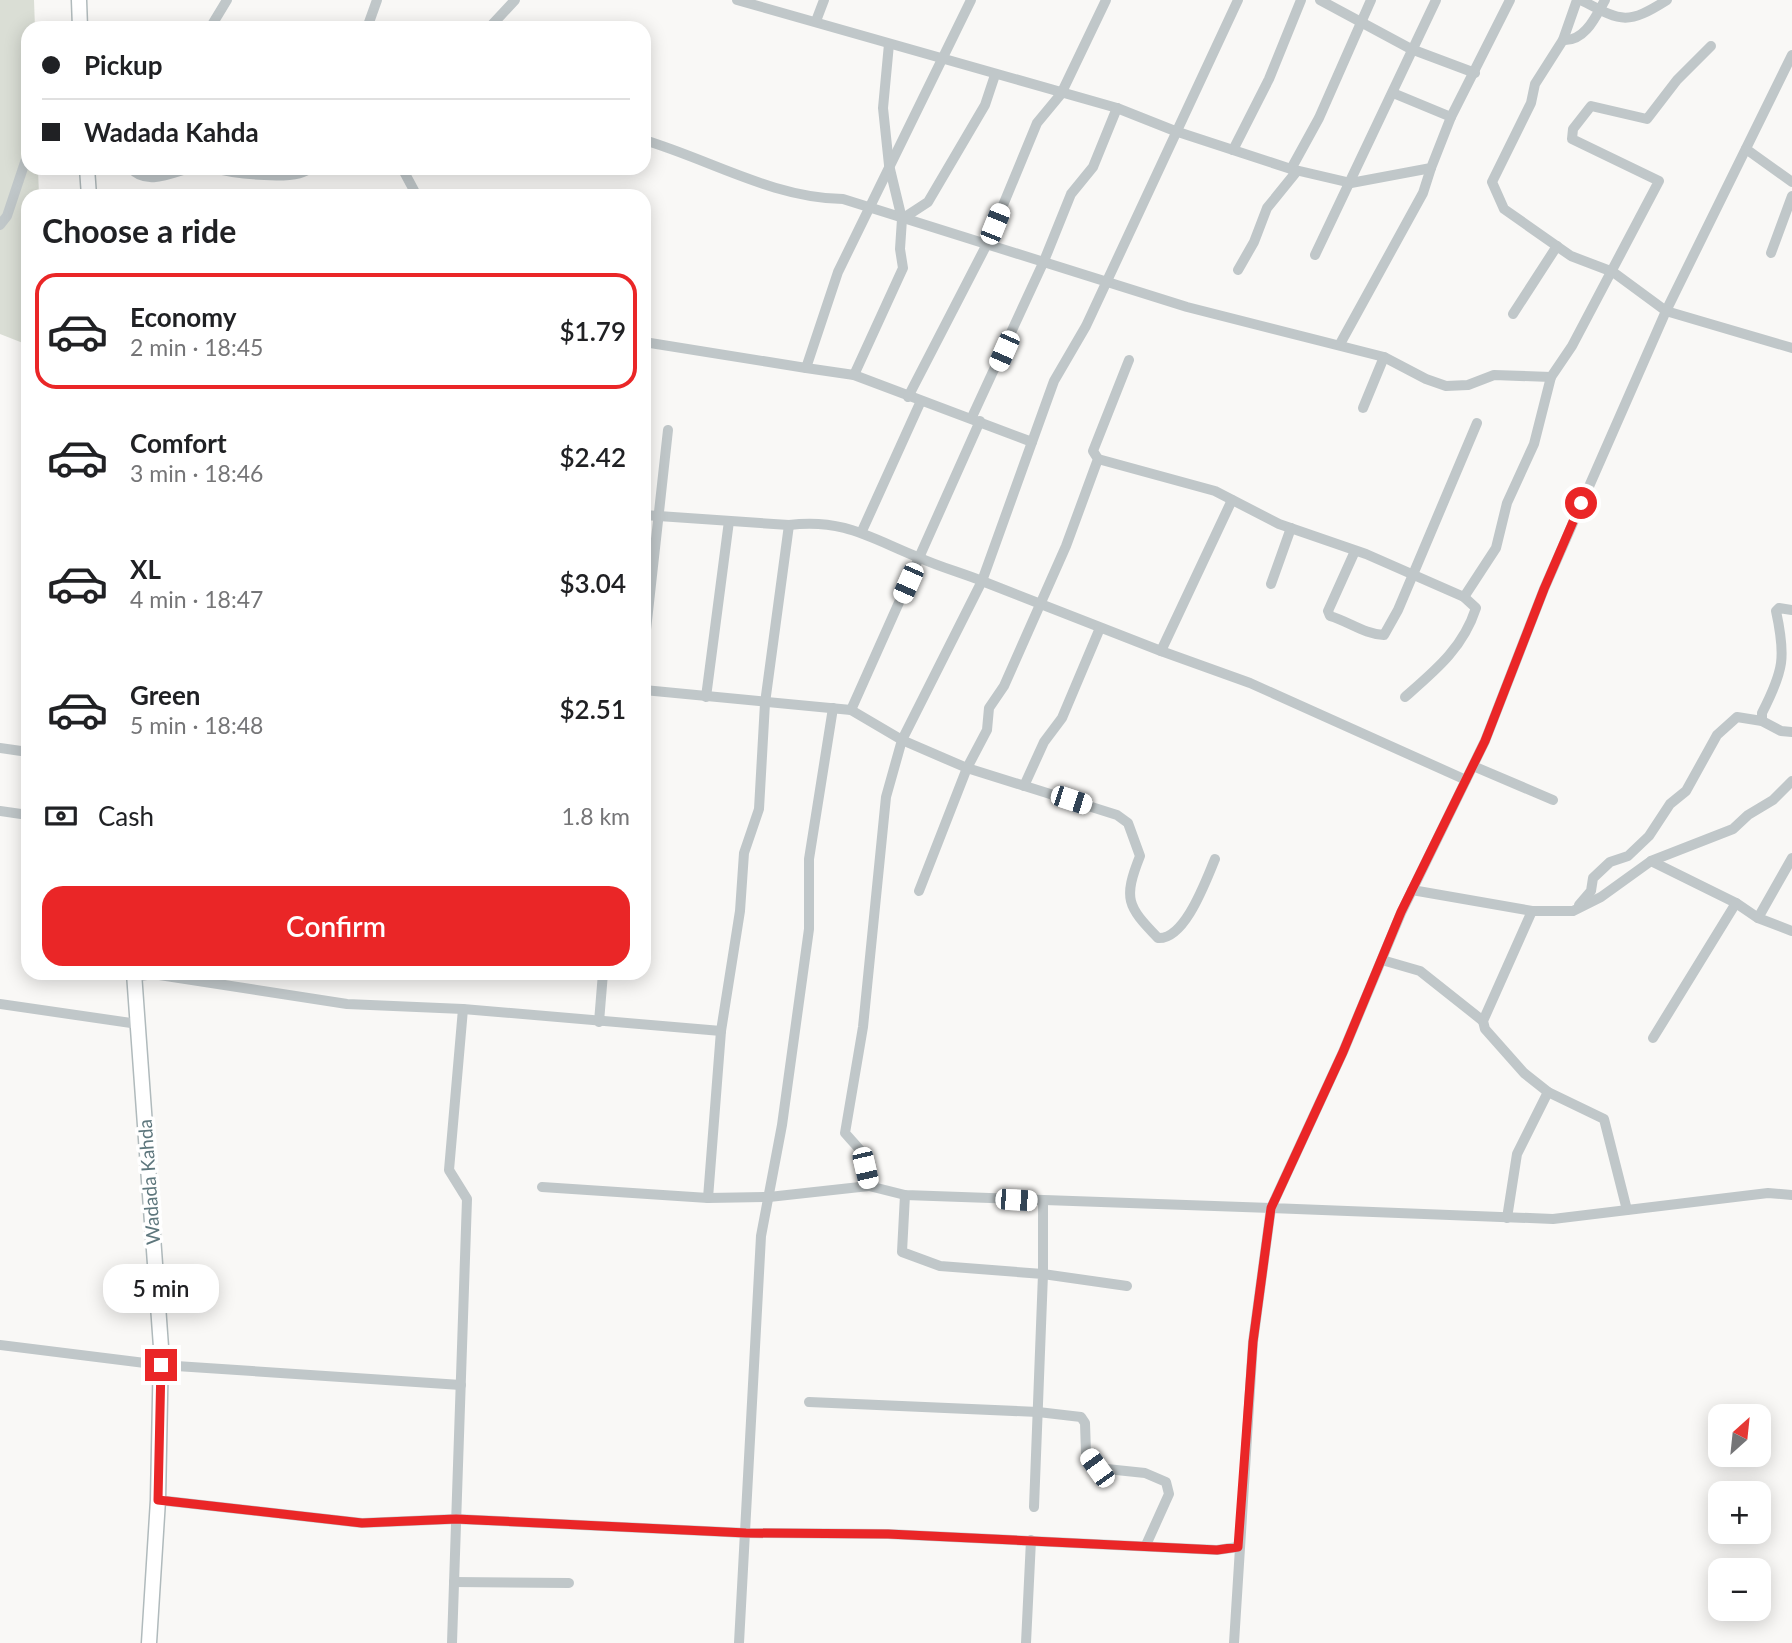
<!DOCTYPE html>
<html lang="en">
<head>
<meta charset="utf-8">
<style>
  :root { --surface:#fff; --page:#f6f6f6; --text:#202124; --muted:#757577; --line:#e0e0e0; --accent:#ea2627 }
  body { margin:0; font-family:Lato,sans-serif; background:var(--page); color:var(--text); height:100vh; display:flex; flex-direction:column; font-size:26px; white-space:nowrap }
  * { box-sizing:border-box; margin:0 }
  p { font-size:23px; color:var(--muted) }
  .icon { flex:none; width:38px; height:38px; fill:none; stroke:currentColor; stroke-width:2; stroke-linecap:round; stroke-linejoin:round }
  .map { position:relative; flex:1; overflow:hidden }
  .side { position:absolute; left:21px; top:189px; width:630px; height:791px; display:flex; flex-direction:column; background:var(--surface); border-radius:21px; box-shadow:0 4px 18px #0003 }
  .side>* { flex:none }
  .top-card { position:absolute; left:21px; top:21px; width:630px; height:154px; border-radius:21px; box-shadow:0 4px 18px #0003; display:grid; align-content:center; height:154px; padding:0 21px; background:var(--surface) }
  .needle { width:46px; rotate:27deg }
  .buttons { position:absolute; left:1708px; top:1404px; display:grid; gap:14px }
  .buttons a { display:grid; place-items:center; width:63px; height:63px; border-radius:14px; background:var(--surface); box-shadow:0 4px 18px #0003; font-size:35px }
  .end { position:absolute; width:32px; height:32px; margin:-16px; border:9px solid #ea2627; background:#fff; box-shadow:0 0 0 4px #fff }
  .from { border-radius:50% }
  .bubble { position:absolute; height:49px; border-radius:21px; background:var(--surface); box-shadow:0 4px 18px #0003; font-size:23px; font-weight:600; line-height:49px; text-align:center }
  .car { position:absolute; width:21px; height:42px; margin:-21px -10px; border-radius:9px; box-shadow:0 0 5px 2px #0007; background:linear-gradient(#fff 24%,#345 0 40%,#fff 0 76%,#345 0 86%,#fff 0) }
  .top-card b { display:flex; align-items:center; gap:24px; height:66px; font-size:26px }
  .top-card b+b { border-top:2px solid var(--line) }
  .top-card i { width:18px; height:18px; background:var(--text) }
  ul { padding:0; list-style:none }
  li { display:flex; align-items:center; gap:21px; height:116px; margin:0 14px 10px; padding:0 7px; border:4px solid transparent; border-radius:21px }
  li div { flex:1 }
  li b { display:block; font-size:26px }
  li em { font-style:normal; font-weight:600 }
  li.current { border-color:var(--accent) }
  li>.icon { width:63px; height:63px; stroke-width:1.5 }
  h2 { padding:0 21px; font-size:32px; line-height:84px }
  .pay { display:flex; align-items:center; gap:18px; height:77px; padding:0 21px; font-size:26px }
  .pay p { margin-inline-start:auto }
  .button { display:flex; gap:14px; margin-top:auto; padding:14px 21px }
  .button a { flex:1; height:80px; border-radius:21px; background:var(--accent); color:#fff; font-size:28px; font-weight:600; line-height:80px; text-align:center }
  .map>svg:first-child { display:block }
  .green { fill:#daded5 }
  .lines { fill:none; stroke-linecap:round; stroke-linejoin:round }
  .secondary-casing { stroke:#b0babc; stroke-width:17 }
  .street { stroke:#c0c7c9; stroke-width:10 }
  .secondary { stroke:#fff; stroke-width:14 }
  .route { stroke:#ea2627; stroke-width:9 }
  .labels { text-anchor:middle; stroke-width:7; stroke-linejoin:round; paint-order:stroke }
  .street-label { font-size:19px; fill:#5e777d; stroke:#fff }
</style>
</head>
<body>
<div class="map">
<svg width="1792" height="1643" viewBox="0 0 1792 1643">
  <rect width="100%" height="100%" fill="#f9f8f6"/>
  <path class="green" d="M0,0H34L35,28H28V168H38L39,196H28V345L0,334Z"/>
  <g class="lines">
    <g class="secondary-casing">
      <g id="secondary">
        <path d="M79,0L80,28"/>
        <path d="M87,168L89,196"/>
        <path d="M134,973L161,1347L158,1500L149,1643"/>
      </g>
    </g>
    <g class="street">
      <path d="M737,0L1117,108L1175,131L1291,169L1351,183L1431,168L1451,117L1510,0"/>
      <path d="M1320,0L1411,49L1475,73"/>
      <path d="M1577,0L1563,40L1535,84L1531,103L1492,182L1504,209L1571,256L1613,272L1666,311L1792,348"/>
      <path d="M1581,0C1621,21 1626,26 1667,0"/>
      <path d="M816,21L824,0"/>
      <path d="M210,28L227,0"/>
      <path d="M367,28L377,0"/>
      <path d="M489,28L515,0"/>
      <path d="M1563,40C1585,42 1596,16 1605,0"/>
      <path d="M1792,55L1666,311L1544,589L1485,741L1401,913L1343,1052L1271,1208L1553,1219L1768,1193L1792,1195"/>
      <path d="M1393,93L1451,117"/>
      <path d="M644,140C711,160 773,198 843,199L1187,307L1384,357L1426,379L1446,386L1468,385L1494,375L1551,377"/>
      <path d="M1746,149L1792,182"/>
      <path d="M1233,150L1269,79L1301,0"/>
      <path d="M131,168C145,186 172,173 190,168"/>
      <path d="M214,168C231,173 299,182 309,168"/>
      <path d="M402,168L417,196"/>
      <path d="M1291,169L1319,118L1371,0"/>
      <path d="M902,219L928,202L985,105L995,75"/>
      <path d="M0,225L7,216L28,153"/>
      <path d="M1771,253L1792,196"/>
      <path d="M1315,255L1436,0"/>
      <path d="M1238,270L1254,242L1267,208L1297,171"/>
      <path d="M1513,314L1557,246"/>
      <path d="M644,342L806,368L838,272L971,0"/>
      <path d="M1340,344L1423,193L1431,168"/>
      <path d="M806,368L854,375L1032,442"/>
      <path d="M854,375L903,268L900,249L902,219L889,165L883,108L889,44"/>
      <path d="M908,397L987,244L1037,123L1061,94L1106,0"/>
      <path d="M1363,408L1384,357"/>
      <path d="M972,417L1044,261L1071,194L1093,167L1117,108"/>
      <path d="M1098,459L1215,491L1279,524L1366,554L1464,597L1476,608C1463,648 1436,670 1405,697"/>
      <path d="M1232,500L1161,651L982,581L902,740L886,797L863,1027L845,1133L861,1151L869,1186L905,1195L1271,1208L1253,1342L1234,1643"/>
      <path d="M644,515L789,525C844,518 872,539 920,558C940,567 962,573 982,581L1054,381L1086,326L1238,0"/>
      <path d="M862,531L920,403"/>
      <path d="M1355,551L1328,611L1330,616C1350,622 1364,634 1384,635L1398,610L1477,423"/>
      <path d="M1271,584L1291,528"/>
      <path d="M1464,597L1496,548L1507,503L1534,444L1551,377L1572,346L1659,181L1572,139L1573,129L1591,106L1647,119L1677,80L1711,46"/>
      <path d="M644,648L668,430"/>
      <path d="M1161,651L1250,683L1466,780"/>
      <path d="M644,690L851,710L902,740L967,768L1117,815L1128,823L1140,856C1123,899 1127,906 1158,938C1185,940 1206,880 1215,859"/>
      <path d="M706,697L729,521"/>
      <path d="M851,710L980,421"/>
      <path d="M1762,721V713C1784,670 1786,657 1776,611L1779,608L1792,610"/>
      <path d="M0,748L28,752"/>
      <path d="M1473,766L1553,800"/>
      <path d="M1024,786L1044,742L1062,718L1100,628"/>
      <path d="M0,811L28,815"/>
      <path d="M1651,861L1736,903L1758,918L1792,931"/>
      <path d="M1412,890L1532,911H1573L1601,897L1651,861L1733,829L1748,815L1773,800L1792,781"/>
      <path d="M919,891L967,768L987,730L989,708L1004,686L1066,546L1098,459L1093,451L1129,360"/>
      <path d="M1579,905L1591,891L1593,878L1610,862L1628,856L1649,836L1670,804L1686,791L1717,735L1737,717L1762,721L1781,731L1792,732"/>
      <path d="M1532,911L1483,1021L1485,1029L1524,1073L1548,1092L1604,1119L1627,1210"/>
      <path d="M1758,918L1792,858"/>
      <path d="M1382,960L1420,971L1483,1021"/>
      <path d="M134,977L153,974L347,1004L463,1009L721,1031"/>
      <path d="M0,1004L138,1024"/>
      <path d="M599,1022L603,973"/>
      <path d="M1653,1038L1736,903"/>
      <path d="M542,1187L708,1198L769,1197L869,1186"/>
      <path d="M905,1195L902,1252L940,1266L1043,1274L1034,1507"/>
      <path d="M708,1198L721,1031L740,911L744,853L759,809L765,703L789,525"/>
      <path d="M1043,1202V1274L1127,1286"/>
      <path d="M1507,1218L1517,1154L1548,1092"/>
      <path d="M0,1345L161,1365L461,1385"/>
      <path d="M809,1402L1038,1412L1081,1417L1085,1423L1086,1453L1097,1468L1145,1473L1166,1482L1169,1494L1146,1545"/>
      <path d="M158,1500L362,1523L456,1519L746,1533L888,1534L1217,1550L1238,1547"/>
      <path d="M454,1582L569,1583"/>
      <path d="M452,1643L467,1199L449,1170L463,1009"/>
      <path d="M739,1643L761,1236L782,1125L809,929V859L833,708"/>
      <path d="M1026,1643L1031,1540"/>
    </g>
    <use href="#secondary" class="secondary"/>
  </g>
  <g class="lines">
    <path class="route" d="M161,1365L158,1500L362,1523L456,1519L746,1533L888,1534L1217,1550L1238,1547L1253,1342L1271,1208L1343,1052L1401,912L1485,741L1544,589L1581,503"/>
  </g>
  <g class="labels">
    <g class="street-label">
      <text transform="translate(149 1182) rotate(-94)" y="7">Wadada Kahda</text>
    </g>
  </g>
</svg>
<div class="buttons">
<a><svg class="needle" viewBox="-14 -14 28 28"><path d="M0-13l5 13h-10z" fill="#e53935"/><path d="M0 13l5-13h-10z" fill="#757577"/></svg></a>
<a>+</a>
<a>−</a>
</div>
<i class="end from" style="left:1581px;top:503px"></i>
<i class="end" style="left:161px;top:1365px"></i>
<div class="bubble" style="left:103px;top:1264px;width:116px">5 min</div>
<i class="car" style="left:995px;top:224px;rotate:22deg"></i>
<i class="car" style="left:1004px;top:351px;rotate:204deg"></i>
<i class="car" style="left:908px;top:583px;rotate:204deg"></i>
<i class="car" style="left:1071px;top:800px;rotate:108deg"></i>
<i class="car" style="left:865px;top:1168px;rotate:167deg"></i>
<i class="car" style="left:1016px;top:1200px;rotate:93deg"></i>
<i class="car" style="left:1097px;top:1468px;rotate:324deg"></i>
<div class="top-card">
<b><i class="from"></i>Pickup</b>
<b><i></i>Wadada Kahda</b>
</div>
<section class="side">
<h2>Choose a ride</h2>
<ul>
<li class="current"><svg class="icon" aria-label="car" viewBox="0 0 24 24"><path d="M5 17H2v-5l4-1 3-4h7l3 4 3 1v5h-3M9 17h6M6 11h13"/><circle cx="7" cy="17" r="2"/><circle cx="17" cy="17" r="2"/></svg><div><b>Economy</b><p>2 min · 18:45</p></div><em>$1.79</em></li>
<li><svg class="icon" aria-label="car" viewBox="0 0 24 24"><path d="M5 17H2v-5l4-1 3-4h7l3 4 3 1v5h-3M9 17h6M6 11h13"/><circle cx="7" cy="17" r="2"/><circle cx="17" cy="17" r="2"/></svg><div><b>Comfort</b><p>3 min · 18:46</p></div><em>$2.42</em></li>
<li><svg class="icon" aria-label="car" viewBox="0 0 24 24"><path d="M5 17H2v-5l4-1 3-4h7l3 4 3 1v5h-3M9 17h6M6 11h13"/><circle cx="7" cy="17" r="2"/><circle cx="17" cy="17" r="2"/></svg><div><b>XL</b><p>4 min · 18:47</p></div><em>$3.04</em></li>
<li><svg class="icon" aria-label="car" viewBox="0 0 24 24"><path d="M5 17H2v-5l4-1 3-4h7l3 4 3 1v5h-3M9 17h6M6 11h13"/><circle cx="7" cy="17" r="2"/><circle cx="17" cy="17" r="2"/></svg><div><b>Green</b><p>5 min · 18:48</p></div><em>$2.51</em></li>
</ul>
<div class="pay"><svg class="icon" aria-label="cash" viewBox="0 0 24 24"><path d="M3 7h18v10H3z"/><circle cx="12" cy="12" r="2"/></svg>Cash<p>1.8 km</p></div>
<div class="button"><a>Confirm</a></div>
</section>
</div>
</body>
</html>
